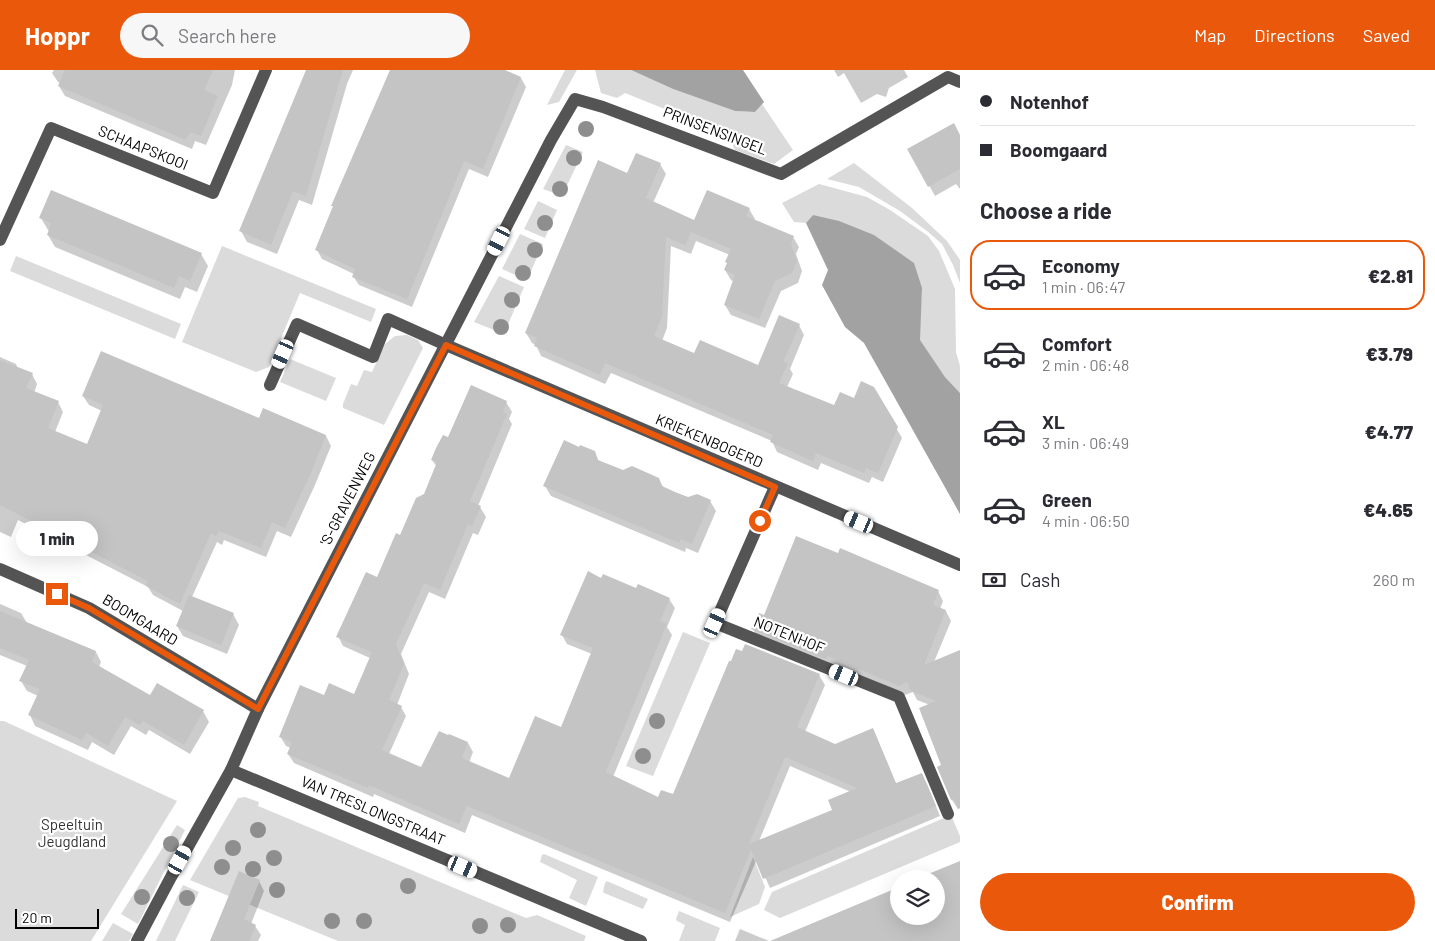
<!DOCTYPE html>
<html lang="en">
<head>
<meta charset="utf-8">
<style>
  :root { --surface:#fff; --page:#f7f7f7; --text:#2b2b33; --muted:#7c7c81; --line:#e1e1e2; --accent:#ea580c }
  body { margin:0; font-family:Barlow,sans-serif; background:var(--page); color:var(--text); height:100vh; display:flex; flex-direction:column; font-size:19px; white-space:nowrap }
  * { box-sizing:border-box; margin:0 }
  p { font-size:16px; color:var(--muted) }
  .icon { flex:none; width:28px; height:28px; fill:none; stroke:currentColor; stroke-width:2; stroke-linecap:round; stroke-linejoin:round }
  .map { position:relative; flex:1; overflow:hidden }
  .side { display:flex; flex-direction:column; background:var(--surface); width:475px }
  .side>* { flex:none }
  .top-card { display:grid; align-content:center; height:110px; padding:0 20px; background:var(--surface) }
  .controls { position:absolute; left:890px; top:800px; display:grid; gap:10px }
  .controls a { display:grid; place-items:center; width:55px; height:55px; border-radius:50%; background:var(--surface); box-shadow:0 5px 20px #0002; font-size:25px }
  .scale { position:absolute; left:15px; bottom:12px; width:84px; box-sizing:border-box; padding-left:5px; border:2px solid #000; border-top:0; font-size:14px; line-height:18px; white-space:nowrap; color:#000; -webkit-text-stroke:4px #fff; paint-order:stroke }
  .end { position:absolute; width:22px; height:22px; margin:-11px; border:6px solid #ea580c; background:#fff; box-shadow:0 0 0 2px #fff }
  .from { border-radius:50% }
  .bubble { position:absolute; height:35px; border-radius:18px; background:var(--surface); box-shadow:0 5px 20px #0002; font-size:16px; font-weight:800; line-height:35px; text-align:center }
  .car { position:absolute; width:15px; height:30px; margin:-15px -8px; border-radius:6px; box-shadow:0 0 4px 1px #0007; background:linear-gradient(#fff 24%,#345 0 40%,#fff 0 76%,#345 0 86%,#fff 0) }
  .top-card b { display:flex; align-items:center; gap:18px; height:48px; font-size:19px }
  .top-card b+b { border-top:1px solid var(--line) }
  .top-card i { width:12px; height:12px; background:var(--text) }
  ul { padding:0; list-style:none }
  li { display:flex; align-items:center; gap:15px; height:70px; margin:0 10px 8px; padding:0 10px; border:2px solid transparent; border-radius:20px }
  li div { flex:1 }
  li b { display:block; font-size:19px }
  li em { font-style:normal; font-weight:800 }
  li.current { border-color:var(--accent) }
  li>.icon { width:45px; height:45px; stroke-width:1.5 }
  h2 { padding:0 20px; font-size:22px; line-height:60px }
  .pay { display:flex; align-items:center; gap:12px; height:55px; padding:0 20px; font-size:19px }
  .pay p { margin-inline-start:auto }
  .primary-button { display:flex; gap:10px; margin-top:auto; padding:10px 20px }
  .primary-button a { flex:1; height:58px; border-radius:30px; background:var(--accent); color:#fff; font-size:20px; font-weight:800; line-height:58px; text-align:center }
  header { display:flex; align-items:center; gap:30px; box-sizing:border-box; height:70px; padding:0 25px; background:var(--accent); color:#fff }
  header strong { font-size:24px }
  nav { display:flex; gap:28px; margin-inline-start:auto; font-size:18px }
  .search { width:350px; height:45px; background:var(--page); display:flex; align-items:center; gap:12px; box-sizing:border-box; padding:0 18px; border-radius:28px; color:var(--muted); font-size:19px }
  main { display:flex; flex:1; min-height:0 }
  .map>svg:first-child { display:block }
  .green { fill:#dbdbdb }
  .water { fill:#a2a2a2 }
  .shadow { fill:#0003; fill-rule:evenodd }
  .building { fill:#c4c4c4; fill-rule:evenodd }
  .lines { fill:none; stroke-linecap:round; stroke-linejoin:round }
  .minor { stroke:#545454; stroke-width:12 }
  .tree { fill:#8e8e8e }
  .route { stroke:#ea580c; stroke-width:6 }
  .labels { text-anchor:middle; stroke-width:4.5; stroke-linejoin:round; paint-order:stroke }
  .street-label { font-size:15px; fill:#000; stroke:#fff }
  .park-label { font-size:15px; fill:#323232; stroke:#fff }
</style>
</head>
<body>
<header>
<strong>Hoppr</strong>
<div class="search"><svg class="icon" aria-label="search" viewBox="0 0 24 24"><circle cx="10" cy="10" r="6"/><path d="M15 15l6 6"/></svg>Search here</div>
<nav><a>Map</a><a>Directions</a><a>Saved</a></nav>
</header>
<main>
<div class="map">
<svg width="960" height="871" viewBox="0 0 960 871">
  <rect width="100%" height="100%" fill="#fff"/>
  <g class="green">
    <path d="M565,0H577L559,32L547,35Z"/>
    <path d="M595,0H631L673,19L735,41L755,42L762,34L793,80L774,94L735,80L727,64L625,23L617,28L601,23Z"/>
    <path d="M566,75L583,82L562,126L543,119Z"/>
    <path d="M854,93L912,138L947,171L960,190V213L953,195L942,174L927,161L900,141L859,117L827,109Z"/>
    <path d="M819,114L867,127L890,140L928,166L939,181L955,219L956,282L960,296V323L945,307L919,270L922,218L813,145L806,153L794,152L782,133Z"/>
    <path d="M538,131L557,140L545,168L524,159Z"/>
    <path d="M520,164L543,174L527,210L502,199Z"/>
    <path d="M222,176L376,239L371,252L300,223L269,297L256,302L182,272Z"/>
    <path d="M16,186L181,254L175,269L10,201Z"/>
    <path d="M499,206L524,217L504,264L474,252Z"/>
    <path d="M407,265L418,270L423,278L384,355L343,338V334L351,314L357,316L364,300L372,302L385,274L395,266Z"/>
    <path d="M290,289L336,308L326,331L280,312Z"/>
    <path d="M683,562L710,573L653,706L626,696Z"/>
    <path d="M0,651H4L177,731L91,871H0Z"/>
    <path d="M245,727L259,732L258,736L526,848L537,845L586,866L584,871H338L190,810L238,728Z"/>
    <path d="M951,745L960,766V772L780,848L764,840L772,822Z"/>
    <path d="M177,755L185,760L138,854L121,844Z"/>
    <path d="M544,784L598,807L586,836L569,828L577,810L540,792L542,785Z"/>
    <path d="M753,787L765,817L759,834L730,847Z"/>
    <path d="M607,811L648,829L643,839L604,823L603,822L605,813Z"/>
    <path d="M183,815L199,822L175,871H156Z"/>
    <path d="M679,841L720,858L715,871H679L685,855L677,851L676,849Z"/>
    <path d="M113,853L133,864L129,871H102Z"/>
  </g>
  <g class="water">
    <path d="M631,0H743L764,32L755,42L735,41L673,19Z"/>
    <path d="M813,145L839,151L874,165L914,193L922,218L920,270L945,307L960,323V444L864,273L845,257L822,215L828,200L806,153Z"/>
  </g>
  <g class="shadow">
    <path d="M54,0H235L232,15L206,75L195,71L192,79L65,26L59,16L61,13L58,12L52,3Z"/>
    <path d="M308,0H353L347,14L312,135L299,130L277,184L247,172L241,161Z"/>
    <path d="M391,0H502L521,8L526,17L488,107L469,99L412,237L359,215L353,206L354,204L322,189L317,180L334,138L333,136Z"/>
    <path d="M834,0H904L908,7L889,18L886,27L877,24L861,33L844,3L838,7Z"/>
    <path d="M960,67V119L956,114L935,126L909,79Z"/>
    <path d="M660,94L666,104L653,133L695,151L749,139L755,149L754,150L793,167L799,177L796,184L802,201L798,213L781,221L765,258L731,245L725,235L734,212L731,210L725,200L730,185L696,171L691,184L671,176L667,258L662,271L695,285L758,297L799,255L804,265L790,299L793,304L787,317L835,337L854,330L873,318L902,368L883,412L872,407L869,413L821,393L818,400L777,382L772,371L611,303L605,314L541,286L536,275L532,273L526,263L628,104Z"/>
    <path d="M41,148L201,184L208,196L197,222L185,217L180,229L55,177L48,165L50,161L48,160Z"/>
    <path d="M0,287L16,294L18,299L32,304L37,314L34,323L58,332L63,342L55,362L88,376L102,341L89,335L83,326L260,350L264,340L326,366L331,376L315,415L291,467L277,461L266,487L224,470L222,475L217,472L192,527L233,544L239,555L227,584L183,566L177,556L183,541L153,525L148,517L18,450L11,467L0,462Z"/>
    <path d="M506,332L512,342L509,349L512,354L478,436L480,437L486,447L478,465L473,463L445,529L429,522L401,584L409,604L397,635L401,637L406,646L389,684L422,698L468,673L473,682L469,693L510,710L562,659L592,584L567,574L562,565L602,509L669,529L675,538L667,557L672,565L613,707L659,729L673,726L819,605L825,615L805,662L896,714L921,704L927,714L940,746L770,818L757,789L730,852L472,745L465,763L374,724L373,727L294,693L288,684L291,678L286,676L280,666L325,627L355,626L370,588L343,576L338,566L378,509L425,425L437,397L432,390L449,369ZM790,696L851,722L834,740L759,771Z"/>
    <path d="M580,379L594,382L599,392L623,402L658,409L664,418L688,429L710,431L716,441L698,483L686,478L685,482L551,426L545,416Z"/>
    <path d="M938,521L943,531L940,539L946,541L951,551L934,592L960,581V738L958,739L952,730L943,696L930,635L917,630L913,622L905,625L758,568L753,559L764,547Z"/>
    <path d="M0,534L21,543L27,553L96,582L101,592L99,597L150,626L203,641L209,652L190,684L149,660L146,665L131,656L114,685L92,672L88,680L35,656L30,645L38,626L27,621L21,611L27,596L0,585Z"/>
    <path d="M259,811L264,821L251,854L255,856L261,865L258,871H211Z"/>
    <path d="M740,859L769,871H735Z"/>
  </g>
  <g class="building">
    <path d="M65,0H213L204,20L218,26L201,66L190,62L186,70L58,16Z"/>
    <path d="M306,0H343L306,126L293,121L271,175L239,161Z"/>
    <path d="M390,0H505L521,7L483,99L464,91L407,229L352,207L355,199L315,180L333,136H331Z"/>
    <path d="M954,53L960,65V99L928,117L907,79Z"/>
    <path d="M636,83L661,93L646,128L694,150L707,120L750,138L746,146L794,166L791,173L797,191L792,203L775,211L759,249L724,235L735,205L724,200L727,193L725,192L731,179L691,162L685,175L666,167L662,247L654,266L694,283L700,270L758,295L779,245L800,254L783,292L788,293L779,313L834,335L840,322L854,328L861,311L874,317L898,357L878,403L866,398L864,403L816,383L813,391L770,372L773,365L605,293L600,305L534,276L537,268L525,263L598,90L627,103Z"/>
    <path d="M51,120L202,183L190,211L179,206L174,218L47,165L51,153L39,148Z"/>
    <path d="M101,281L259,348L263,338L326,365L310,405L285,458L272,452L261,478L219,461L216,466L211,463L180,534L146,516L148,511L0,435V290L33,303L26,318L59,331L48,358L87,374L103,335L82,326Z"/>
    <path d="M471,315L507,331L503,342L507,344L470,431L481,436L472,456L468,454L440,520L424,513L396,574L404,594L389,630L402,636L382,680L421,697L439,661L448,665L449,664L468,672L462,688L509,708L535,646L561,657L593,578L560,565L588,501L601,508L603,504L636,518L638,514L670,528L660,551L667,554L606,702L658,727L661,720L673,724L729,591H731L736,579L742,581L745,574L820,604L797,657L835,674L873,658L896,713L922,703L936,736L763,809L751,780L725,843L467,736L459,754L369,715L368,718L287,684L292,672L279,667L300,615L324,625L329,613L354,624L372,582L336,567L366,502L377,507L396,463L400,465L416,428L424,424L437,392L431,390L436,378L443,365L448,367ZM785,687L857,718L828,730L832,740L749,774Z"/>
    <path d="M564,370L579,377L580,375L595,381L598,390L623,400L632,396L659,408L662,416L675,422L688,427L697,424L711,430L692,474L681,469L679,473L543,416Z"/>
    <path d="M796,466L838,483L840,478L939,520L933,535L946,540L924,595L960,580V738L958,739L954,729L951,730L937,697L941,695L919,638L936,631L911,621L907,612L899,616L828,586L826,589L751,559L759,543L764,545Z"/>
    <path d="M189,525L234,543L221,575L176,556Z"/>
    <path d="M0,541L96,581L92,592L150,625L157,613L204,640L184,675L143,651L140,655L125,647L108,676L86,663L82,670L28,645L40,619L19,611L29,590L0,578Z"/>
    <path d="M960,791V871H770L899,817V846H936V809H916Z"/>
    <path d="M239,801L260,810L244,849L256,855L249,871H210Z"/>
  </g>
  <g class="lines">
    <g class="minor">
      <path d="M0,170L51,58L213,123L266,0"/>
      <path d="M270,315L297,254L373,287L388,249L446,275L960,495"/>
      <path d="M775,417L715,553L899,627L948,744"/>
      <path d="M0,499L89,538L258,639"/>
      <path d="M231,700L641,871"/>
      <path d="M137,871L171,807L231,700L258,639L551,70L575,29L603,37L781,104L948,7L960,12"/>
    </g>
  </g>
  <g class="tree">
    <circle cx="586" cy="59" r="8"/>
    <circle cx="574" cy="88" r="8"/>
    <circle cx="560" cy="119" r="8"/>
    <circle cx="545" cy="153" r="8"/>
    <circle cx="535" cy="180" r="8"/>
    <circle cx="523" cy="203" r="8"/>
    <circle cx="512" cy="230" r="8"/>
    <circle cx="501" cy="257" r="8"/>
    <circle cx="657" cy="651" r="8"/>
    <circle cx="643" cy="686" r="8"/>
    <circle cx="258" cy="760" r="8"/>
    <circle cx="171" cy="774" r="8"/>
    <circle cx="233" cy="778" r="8"/>
    <circle cx="274" cy="788" r="8"/>
    <circle cx="222" cy="797" r="8"/>
    <circle cx="253" cy="799" r="8"/>
    <circle cx="408" cy="816" r="8"/>
    <circle cx="277" cy="820" r="8"/>
    <circle cx="142" cy="827" r="8"/>
    <circle cx="187" cy="828" r="8"/>
    <circle cx="332" cy="851" r="8"/>
    <circle cx="364" cy="851" r="8"/>
    <circle cx="508" cy="855" r="8"/>
    <circle cx="480" cy="856" r="8"/>
  </g>
  <g class="lines">
    <path class="route" d="M57,524L89,538L258,639L446,275L775,417L760,451"/>
  </g>
  <g class="labels">
    <g class="street-label">
      <text transform="translate(715 61) rotate(21)" y="5">PRINSENSINGEL</text>
      <text transform="translate(143 78) rotate(22)" y="5">SCHAAPSKOOI</text>
      <text transform="translate(709 371) rotate(23)" y="5">KRIEKENBOGERD</text>
      <text transform="translate(348 429) rotate(-63)" y="5">'S-GRAVENWEG</text>
      <text transform="translate(140 550) rotate(31)" y="5">BOOMGAARD</text>
      <text transform="translate(789 565) rotate(22)" y="5">NOTENHOF</text>
      <text transform="translate(373 741) rotate(23)" y="5">VAN TRESLONGSTRAAT</text>
    </g>
    <g class="park-label">
      <text x="72" y="760">Speeltuin<tspan x="72" dy="17">Jeugdland</tspan></text>
    </g>
  </g>
</svg>
<div class="controls">
<a><svg class="icon" aria-label="layers" viewBox="0 0 24 24"><path d="M12 4l9 5-9 5-9-5zM3 14l9 5 9-5"/></svg></a>
</div>
<div class="scale">20 m</div>
<i class="end from" style="left:760px;top:451px"></i>
<i class="end" style="left:57px;top:524px"></i>
<div class="bubble" style="left:16px;top:451px;width:82px">1 min</div>
<i class="car" style="left:499px;top:171px;rotate:207deg"></i>
<i class="car" style="left:283px;top:284px;rotate:204deg"></i>
<i class="car" style="left:859px;top:452px;rotate:293deg"></i>
<i class="car" style="left:715px;top:553px;rotate:24deg"></i>
<i class="car" style="left:844px;top:605px;rotate:292deg"></i>
<i class="car" style="left:180px;top:790px;rotate:29deg"></i>
<i class="car" style="left:463px;top:797px;rotate:113deg"></i>
</div>
<section class="side">
<div class="top-card">
<b><i class="from"></i>Notenhof</b>
<b><i></i>Boomgaard</b>
</div>
<h2>Choose a ride</h2>
<ul>
<li class="current"><svg class="icon" aria-label="car" viewBox="0 0 24 24"><path d="M5 17H2v-5l4-1 3-4h7l3 4 3 1v5h-3M9 17h6M6 11h13"/><circle cx="7" cy="17" r="2"/><circle cx="17" cy="17" r="2"/></svg><div><b>Economy</b><p>1 min · 06:47</p></div><em>€2.81</em></li>
<li><svg class="icon" aria-label="car" viewBox="0 0 24 24"><path d="M5 17H2v-5l4-1 3-4h7l3 4 3 1v5h-3M9 17h6M6 11h13"/><circle cx="7" cy="17" r="2"/><circle cx="17" cy="17" r="2"/></svg><div><b>Comfort</b><p>2 min · 06:48</p></div><em>€3.79</em></li>
<li><svg class="icon" aria-label="car" viewBox="0 0 24 24"><path d="M5 17H2v-5l4-1 3-4h7l3 4 3 1v5h-3M9 17h6M6 11h13"/><circle cx="7" cy="17" r="2"/><circle cx="17" cy="17" r="2"/></svg><div><b>XL</b><p>3 min · 06:49</p></div><em>€4.77</em></li>
<li><svg class="icon" aria-label="car" viewBox="0 0 24 24"><path d="M5 17H2v-5l4-1 3-4h7l3 4 3 1v5h-3M9 17h6M6 11h13"/><circle cx="7" cy="17" r="2"/><circle cx="17" cy="17" r="2"/></svg><div><b>Green</b><p>4 min · 06:50</p></div><em>€4.65</em></li>
</ul>
<div class="pay"><svg class="icon" aria-label="cash" viewBox="0 0 24 24"><path d="M3 7h18v10H3z"/><circle cx="12" cy="12" r="2"/></svg>Cash<p>260 m</p></div>
<div class="primary-button"><a>Confirm</a></div>
</section>
</main>
</body>
</html>
